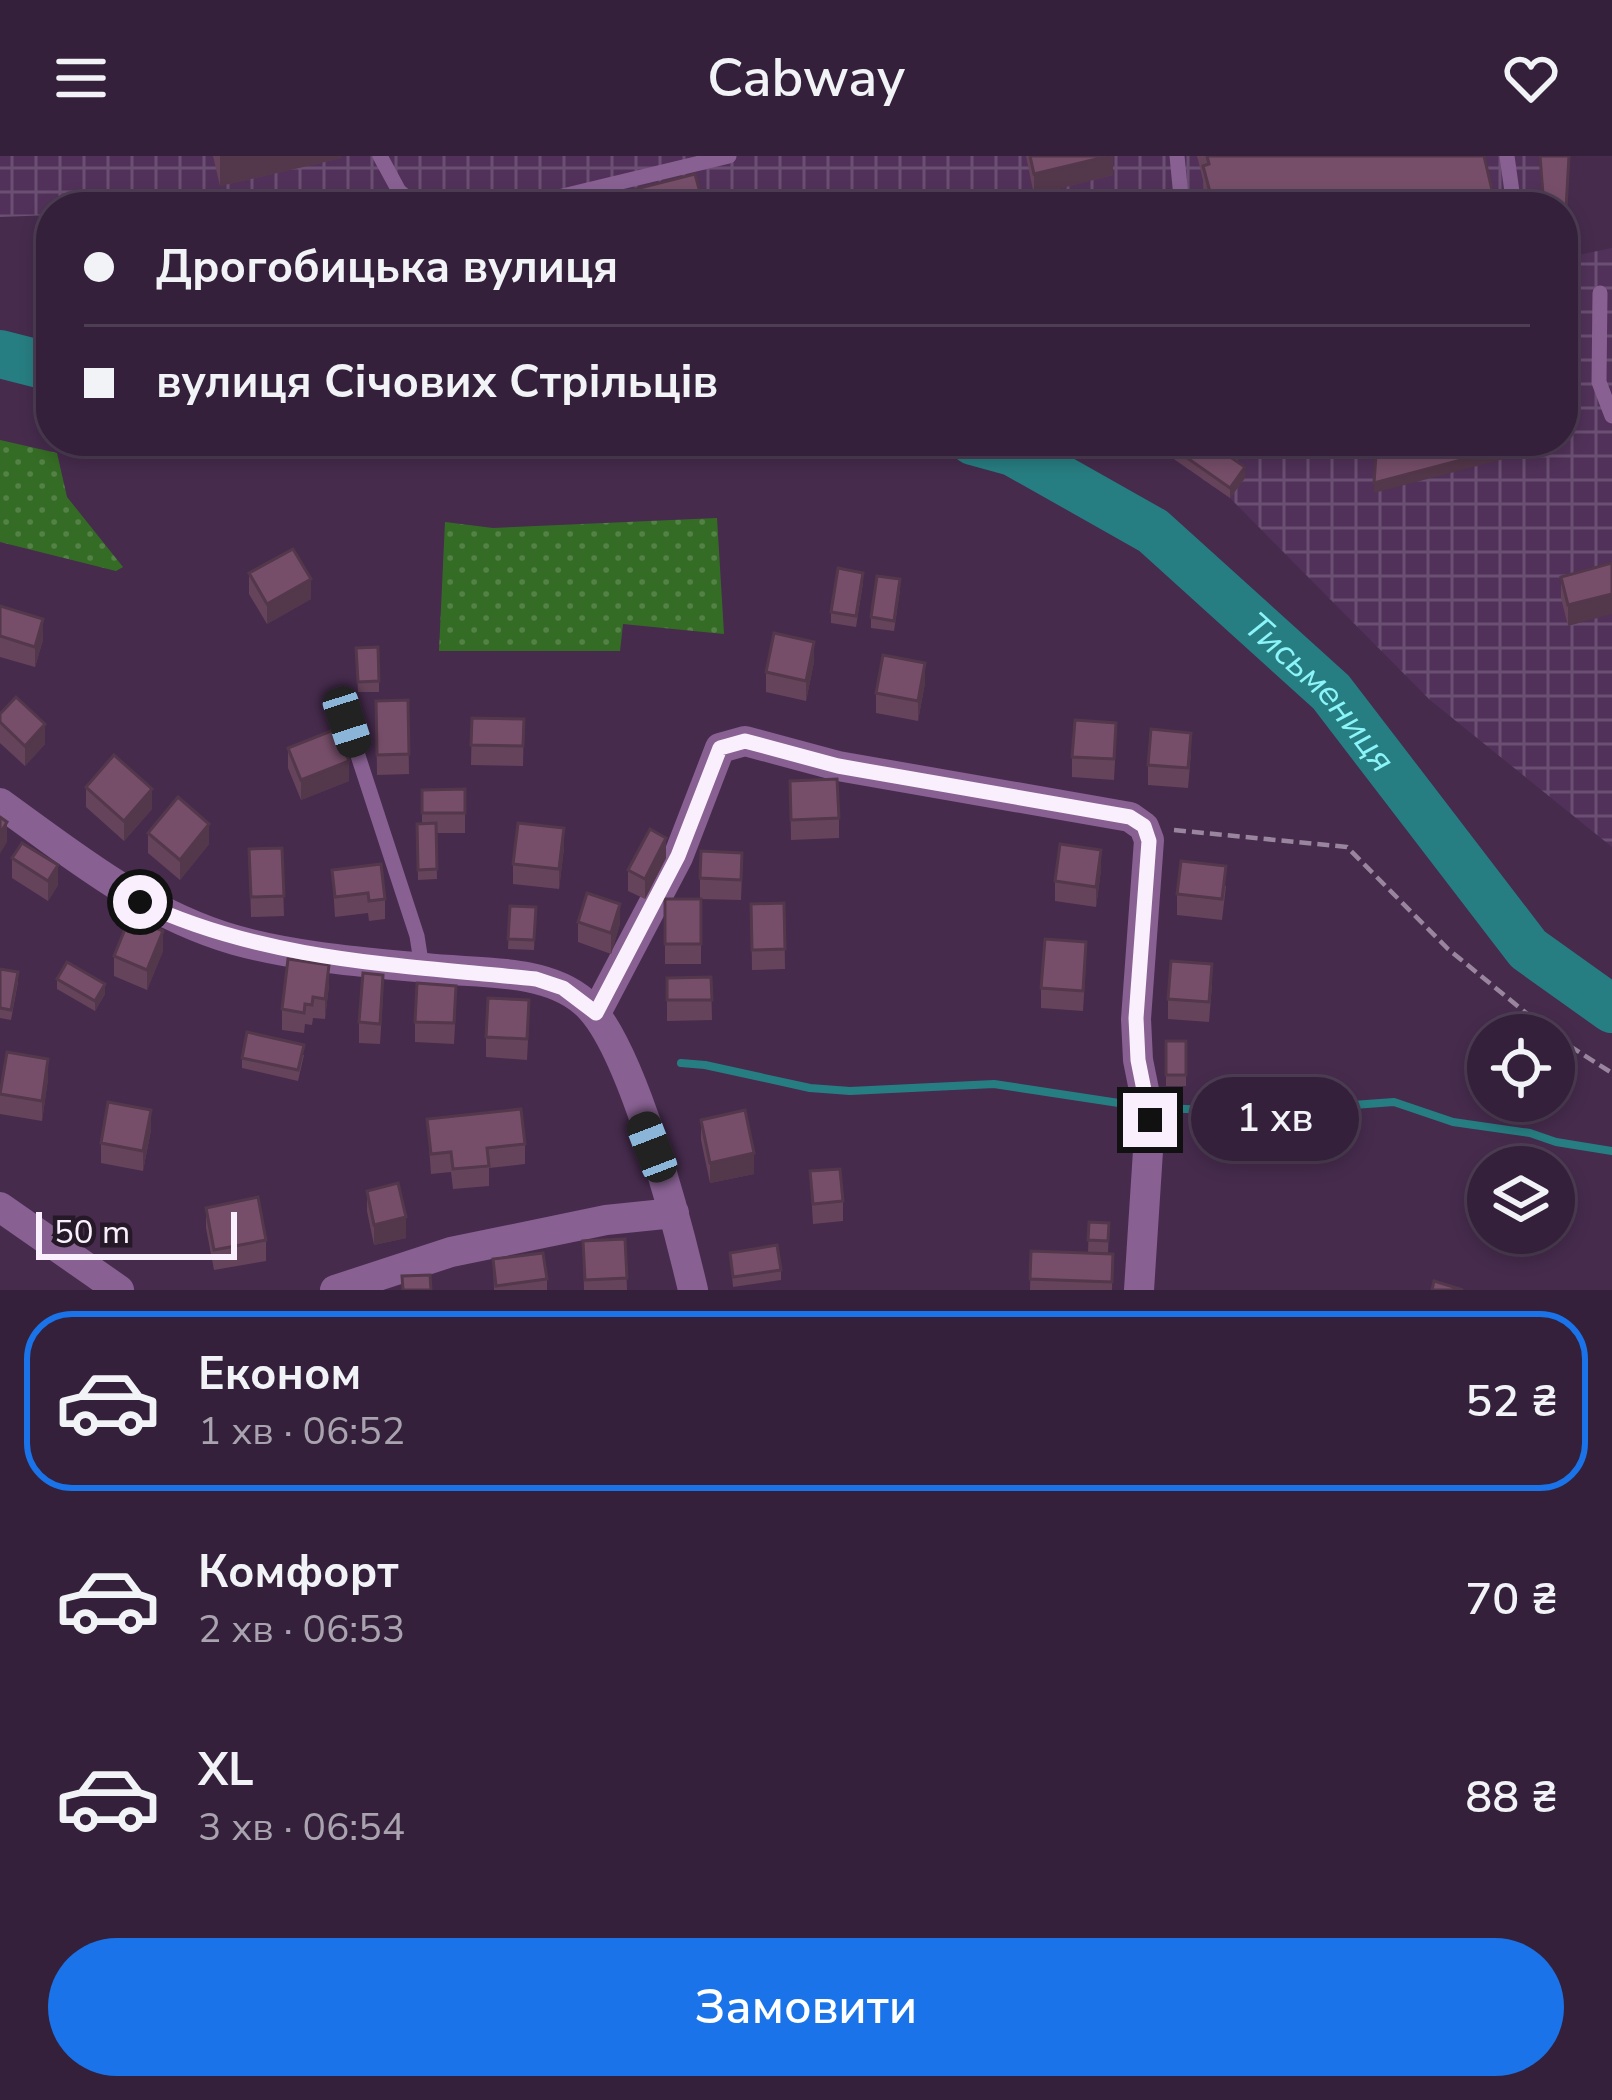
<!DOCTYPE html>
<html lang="uk">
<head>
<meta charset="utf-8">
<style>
  :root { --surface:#34203a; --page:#3c2842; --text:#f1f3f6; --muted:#a9a3af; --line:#4e3e54; --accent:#1a73e8 }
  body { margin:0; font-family:"Nunito Sans",sans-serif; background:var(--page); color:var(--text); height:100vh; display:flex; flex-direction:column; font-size:45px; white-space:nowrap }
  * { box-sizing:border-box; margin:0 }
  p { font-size:39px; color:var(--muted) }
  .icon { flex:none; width:66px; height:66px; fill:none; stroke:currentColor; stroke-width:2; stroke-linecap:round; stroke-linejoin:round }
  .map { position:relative; height:1134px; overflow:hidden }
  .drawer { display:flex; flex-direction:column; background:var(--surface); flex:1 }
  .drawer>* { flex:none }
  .top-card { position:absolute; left:36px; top:36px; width:1542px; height:264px; border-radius:48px; box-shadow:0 6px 18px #0003,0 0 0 3px var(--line); display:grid; align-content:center; height:264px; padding:0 48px; background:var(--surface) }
  .controls { position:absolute; left:1467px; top:858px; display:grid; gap:24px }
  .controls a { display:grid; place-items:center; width:108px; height:108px; border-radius:50%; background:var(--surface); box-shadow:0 6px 18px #0003,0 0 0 3px var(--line); font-size:60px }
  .scale { position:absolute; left:36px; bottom:30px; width:201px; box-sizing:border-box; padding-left:12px; border:6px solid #faf0fd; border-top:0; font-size:33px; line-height:42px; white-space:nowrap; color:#faf0fd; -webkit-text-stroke:9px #251928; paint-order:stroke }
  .end { position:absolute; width:54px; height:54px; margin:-27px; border:15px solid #faf0fd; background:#111; box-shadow:0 0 0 6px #111 }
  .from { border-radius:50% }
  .bubble { position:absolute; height:84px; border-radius:42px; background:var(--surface); box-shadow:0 6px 18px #0003,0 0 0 3px var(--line); font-size:39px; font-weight:600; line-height:84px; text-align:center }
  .car { position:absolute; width:36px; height:72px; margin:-36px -18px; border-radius:15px; box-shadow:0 0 9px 3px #0007; background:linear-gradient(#222 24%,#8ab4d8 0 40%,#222 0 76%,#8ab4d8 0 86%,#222 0) }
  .top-card b { display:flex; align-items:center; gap:42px; height:114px; font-size:45px }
  .top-card b+b { border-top:3px solid var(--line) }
  .top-card i { width:30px; height:30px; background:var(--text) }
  ul { padding:21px 0 0; list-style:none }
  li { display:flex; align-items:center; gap:36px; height:180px; margin:0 24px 18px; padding:0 24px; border:6px solid transparent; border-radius:48px }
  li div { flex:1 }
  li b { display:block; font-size:45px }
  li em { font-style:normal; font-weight:600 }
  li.on { border-color:var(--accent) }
  li>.icon { width:108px; height:108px; stroke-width:1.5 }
  .action { display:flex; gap:24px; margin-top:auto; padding:24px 48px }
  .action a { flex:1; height:138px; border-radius:72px; background:var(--accent); color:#fff; font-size:48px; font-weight:600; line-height:138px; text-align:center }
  header { display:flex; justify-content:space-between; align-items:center; height:156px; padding:0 48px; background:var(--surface); font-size:54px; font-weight:600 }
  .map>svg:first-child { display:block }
  .industrial { fill:url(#industrial-grid) }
  .grass { fill:url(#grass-dots) }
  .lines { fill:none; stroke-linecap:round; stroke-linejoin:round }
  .stream { stroke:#277e82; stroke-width:8 }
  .river { stroke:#277e82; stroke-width:48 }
  .path { stroke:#99869e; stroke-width:4.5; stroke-dasharray:12 6; stroke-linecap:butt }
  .service { stroke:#886192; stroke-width:15 }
  .minor { stroke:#886192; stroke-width:30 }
  .wall { fill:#65435a }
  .shaded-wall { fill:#53374a }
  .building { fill:#764e69; stroke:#53374a; stroke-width:3 }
  .route { stroke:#faf0fd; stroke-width:15 }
  .labels { text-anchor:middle; stroke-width:10; stroke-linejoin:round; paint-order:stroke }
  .water-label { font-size:36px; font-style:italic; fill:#8cf5f9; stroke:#251928 }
</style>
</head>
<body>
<header><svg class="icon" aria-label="menu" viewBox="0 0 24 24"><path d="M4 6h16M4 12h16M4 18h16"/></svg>Cabway<svg class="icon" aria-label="heart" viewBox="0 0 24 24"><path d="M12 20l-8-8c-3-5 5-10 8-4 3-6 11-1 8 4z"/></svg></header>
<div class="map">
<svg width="1612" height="1134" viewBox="0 0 1612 1134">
  <defs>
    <pattern id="industrial-grid" width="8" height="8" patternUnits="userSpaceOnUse" patternTransform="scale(3)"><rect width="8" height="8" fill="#513159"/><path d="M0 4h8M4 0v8" fill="none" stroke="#6b4f72"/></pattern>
    <pattern id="grass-dots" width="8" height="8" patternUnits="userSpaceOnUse" patternTransform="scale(3)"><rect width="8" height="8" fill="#356c25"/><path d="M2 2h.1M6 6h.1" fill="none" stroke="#538146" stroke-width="1.8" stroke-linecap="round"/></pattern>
  </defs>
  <rect width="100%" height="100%" fill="#462b4d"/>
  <path class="industrial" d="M0,0H1570L1564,102L1612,92V691L1430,544L1230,342L1148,285H1563V51H51V59L0,61Z"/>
  <g class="grass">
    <path d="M0,284L57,297L67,341L123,411L116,415L0,386Z"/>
    <path d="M717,362L724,478L623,468L620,495H439L445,366L493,372Z"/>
  </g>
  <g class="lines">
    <g class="stream">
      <path d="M681,907L705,909L810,932L850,935L994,928L1132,949"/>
      <path d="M1162,952L1258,956L1394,946L1453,966L1530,977L1556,986L1612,995"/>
    </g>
    <g class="river">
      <path d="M0,198L51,211"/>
      <path id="s1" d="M973,285L1013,296L1153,375L1331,536L1528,793L1612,853"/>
    </g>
    <g class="path">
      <path d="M1174,674L1347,691L1448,793L1553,879"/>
      <path d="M1554,880L1612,917"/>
    </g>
    <g class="service">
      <path d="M380,0L399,35L418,51"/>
      <path d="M1177,0L1182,51"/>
      <path d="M1507,0L1514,50"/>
      <path d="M517,51L729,0"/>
      <path d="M1600,137L1599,226L1612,260"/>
      <path d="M347,566L417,780L422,812"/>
    </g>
    <g class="minor">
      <path d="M0,647C75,701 145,758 235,784C296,801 363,806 425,812C475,818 544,811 584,846C631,885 678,1070 693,1134"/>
      <path d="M596,857L678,701L720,592L745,585L838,610L1130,661L1144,671L1149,684L1136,863L1138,904L1150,964L1139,1134"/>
      <path d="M0,1051L119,1134"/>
      <path d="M335,1134L451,1096L606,1064L674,1057"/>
    </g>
  </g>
  <g class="wall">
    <path d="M213,0H342V2L220,30Z"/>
    <path d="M1026,0H1113V19L1034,39Z"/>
    <path d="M1197,0H1484L1496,51H1204L1203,24Z"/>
    <path d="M1148,285H1207L1245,322L1230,342Z"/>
    <path d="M1612,407L1568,470L1561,442V421Z"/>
    <path d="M249,417L311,443L267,468L249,438Z"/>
    <path d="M863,427L856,471L831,467V456Z"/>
    <path d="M900,434L894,475L871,472V461Z"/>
    <path d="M0,450L43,484L35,511L0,501Z"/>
    <path d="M356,492L379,525V536H358Z"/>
    <path d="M814,506L806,545L766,536V516Z"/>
    <path d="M925,527L918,565L876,557V537Z"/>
    <path d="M408,544L409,618L377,619L376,545Z"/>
    <path d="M0,558L45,588L25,610L0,587Z"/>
    <path d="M472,562L524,563L523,610L471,609Z"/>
    <path d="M1116,587L1114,624L1072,621V601Z"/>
    <path d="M288,592L349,625L301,644L288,612Z"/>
    <path d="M1191,597L1188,632L1148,629V609Z"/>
    <path d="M790,625L839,662V682L791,684Z"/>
    <path d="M86,631L152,653L124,685L86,651Z"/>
    <path d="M465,633V677H436L437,723L418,724L417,668L422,667V634Z"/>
    <path d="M148,677L209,688L180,724L148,697Z"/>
    <path d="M282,692L284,760L251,761L249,693Z"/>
    <path d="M564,692L559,733L513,728V708Z"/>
    <path d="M12,702L58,729L48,745L12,722Z"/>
    <path d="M666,702L645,743L628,735V714Z"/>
    <path d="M332,714L385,743V763L369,765L368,757L335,761Z"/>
    <path d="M1101,714L1096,751L1055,745V725Z"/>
    <path d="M742,717L741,744L700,743V722Z"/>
    <path d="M1226,730L1222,764L1177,759V738Z"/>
    <rect x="665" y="743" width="36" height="65"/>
    <path d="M784,747L785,813L752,814L751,748Z"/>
    <path d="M510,750L536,751L534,794L508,793Z"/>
    <path d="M578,766L620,768L611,798L578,786Z"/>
    <path d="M163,795L147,834L114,820V800Z"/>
    <path d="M1086,806L1083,855L1041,852V832Z"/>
    <path d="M0,813L18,826L11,864L0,862Z"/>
    <path d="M711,821L712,864L667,865V822Z"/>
    <path d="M57,823L105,838L95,855L57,833Z"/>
    <path d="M329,829L325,863L313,862L312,869L305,868L304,877L282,874V853Z"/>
    <path d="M1212,829L1209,866L1168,863V843Z"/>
    <path d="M383,839L380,888L359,887V866Z"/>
    <path d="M456,850L454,888L415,886V866Z"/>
    <path d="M529,865L527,904L486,901V881Z"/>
    <rect x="1166" y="885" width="20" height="45"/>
    <path d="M304,899L298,925L242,912V902Z"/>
    <path d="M48,923L42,965L0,958V938Z"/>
    <path d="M427,963L525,988V1008L489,1012V1030L453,1033L451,1016L431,1018Z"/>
    <path d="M701,964L754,1018L710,1027L701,984Z"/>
    <path d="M151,974L143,1015L101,1007V987Z"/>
    <path d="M810,1015L843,1045V1065L813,1068Z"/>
    <path d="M367,1035L406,1082L374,1089L367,1055Z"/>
    <path d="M206,1052L266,1084V1105L214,1114L206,1072Z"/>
    <path d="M1089,1066L1109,1067L1108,1098H1113L1112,1134H1030L1031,1095L1088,1097Z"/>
    <path d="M625,1083L627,1134H584L583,1085Z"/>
    <path d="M730,1097L781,1114V1124L733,1131Z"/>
    <path d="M493,1103L547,1123V1134H494Z"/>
  </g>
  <g class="shaded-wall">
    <path d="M220,0H342V2L220,30Z"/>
    <path d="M1109,0H1113V19L1034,39V18Z"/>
    <path d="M1533,285H1557V289L1374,337V327Z"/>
    <path d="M1245,311V322L1230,342V332Z"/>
    <path d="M311,423V443L267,468V448Z"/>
    <path d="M1612,438V458L1568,470V449Z"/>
    <path d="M43,463V484L35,511V491Z"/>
    <path d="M814,486V506L806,545V525Z"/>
    <path d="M925,507V527L918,565V545Z"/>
    <path d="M45,568V588L25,610V590Z"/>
    <path d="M349,605V625L301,644V624Z"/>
    <path d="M152,633V653L124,685V665Z"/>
    <path d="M7,666V686L0,698V678Z"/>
    <path d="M209,668V688L180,724V704Z"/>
    <path d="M564,672V692L559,733V713Z"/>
    <path d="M666,682V702L645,743V723Z"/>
    <path d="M1101,694V714L1096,751V731Z"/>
    <path d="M58,709V729L48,745V725Z"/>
    <path d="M620,748V768L611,798V777Z"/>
    <path d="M163,775V795L147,834V814Z"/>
    <path d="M329,809V829L325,863V843Z"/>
    <path d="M105,828V838L95,855V845Z"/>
    <path d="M48,903V923L42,965V945Z"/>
    <path d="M151,954V974L143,1015V995Z"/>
    <path d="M754,997V1018L710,1027V1007Z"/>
    <path d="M406,1061V1082L374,1089V1069Z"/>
  </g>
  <g class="building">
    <path d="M1030,0H1109L1034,18Z"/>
    <path d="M1207,0H1484L1496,51H1214L1203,10L1209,8Z"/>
    <path d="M1540,0H1569L1566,53H1563V51H1544Z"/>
    <path d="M695,18L704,51H602L600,42Z"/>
    <path d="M1093,46L1094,51H1074Z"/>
    <path d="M1163,285H1207L1245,311L1230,332Z"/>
    <path d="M1377,285H1533L1374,327Z"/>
    <path d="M293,393L311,423L267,448L249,417Z"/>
    <path d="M1612,407V438L1568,449L1561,421Z"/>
    <path d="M838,412L863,417L856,460L831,456Z"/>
    <path d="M877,420L900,423L894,465L871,461Z"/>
    <path d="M0,450L43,463L35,491L0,480Z"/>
    <path d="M774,477L814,486L806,525L766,516Z"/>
    <path d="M378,491L379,525L358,526L356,492Z"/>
    <path d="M883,499L925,507L918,545L876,537Z"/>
    <path d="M16,541L45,568L25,590L0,566V558Z"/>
    <path d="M408,544L409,598L377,599L376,545Z"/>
    <path d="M472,562L524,563L523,590L471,589Z"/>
    <path d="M1075,564L1116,567L1114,603L1072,601Z"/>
    <path d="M336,573L349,605L301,624L288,592Z"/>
    <path d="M1151,573L1191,577L1188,612L1148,609Z"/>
    <path d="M114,599L152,633L124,665L86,631Z"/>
    <path d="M837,623L839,662L791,664L790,625Z"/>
    <path d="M465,633V657H422V634Z"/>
    <path d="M178,641L209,668L180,704L148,677Z"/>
    <path d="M0,661L7,666L0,678Z"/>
    <path d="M436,667L437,713L418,714L417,668Z"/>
    <path d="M518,667L564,672L559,713L513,708Z"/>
    <path d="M650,673L666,682L645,723L628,714Z"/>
    <path d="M22,687L58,709L48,725L12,702Z"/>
    <path d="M1060,688L1101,694L1096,731L1055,725Z"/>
    <path d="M282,692L284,740L251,741L249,693Z"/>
    <path d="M701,695L742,697L741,724L700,722Z"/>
    <path d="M1181,705L1226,710L1222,743L1177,738Z"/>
    <path d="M381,708L385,743L369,745L368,737L335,741L332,714Z"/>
    <path d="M587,737L620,748L611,777L578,766Z"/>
    <rect x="665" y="743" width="36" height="45"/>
    <path d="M784,747L785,793L752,794L751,748Z"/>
    <path d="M510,750L536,751L534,784L508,783Z"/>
    <path d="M130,761L163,775L147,814L114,800Z"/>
    <path d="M1045,783L1086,786L1083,835L1041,832Z"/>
    <path d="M288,803L329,809L325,843L313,841L312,849L305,848L304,857L282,853Z"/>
    <path d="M1171,805L1212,808L1209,846L1168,843Z"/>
    <path d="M67,806L105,828L95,845L57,823Z"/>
    <path d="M0,813L18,816L11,854L0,852Z"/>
    <path d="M363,817L383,819L380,868L359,866Z"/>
    <path d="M711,821L712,844H667V822Z"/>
    <path d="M417,827L456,830L454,867L415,866Z"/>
    <path d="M488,842L529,844L527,883L486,881Z"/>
    <path d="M247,876L304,889L298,914L242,902Z"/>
    <rect x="1166" y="885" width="20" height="34"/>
    <path d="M7,896L48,903L42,945L0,938Z"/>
    <path d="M108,946L151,954L143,995L101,987Z"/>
    <path d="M521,953L525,988L487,992L489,1010L453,1013L451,996L431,998L427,963Z"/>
    <path d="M745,954L754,997L710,1007L701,964Z"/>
    <path d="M840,1013L843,1045L813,1048L810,1015Z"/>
    <path d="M398,1027L406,1061L374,1069L367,1035Z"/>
    <path d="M258,1041L266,1084L214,1094L206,1052Z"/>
    <path d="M1089,1066L1109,1067L1108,1085L1088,1084Z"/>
    <path d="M625,1083L627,1122L585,1124L583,1085Z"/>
    <path d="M777,1089L781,1114L733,1121L730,1097Z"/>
    <path d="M1031,1095L1113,1098L1112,1126L1030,1123Z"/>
    <path d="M543,1097L547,1123L496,1130L493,1103Z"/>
    <path d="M430,1119L431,1134H403L402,1120Z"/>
    <path d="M1434,1125L1463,1134H1432Z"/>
  </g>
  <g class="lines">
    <path class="route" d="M140,746C264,805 401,809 536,823L563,832L596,857L678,700L720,592L745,585L838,610L1130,661L1144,670L1149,685L1136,862L1138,904L1150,964"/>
  </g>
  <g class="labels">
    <g class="water-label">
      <text dy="13" stroke="none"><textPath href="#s1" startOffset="435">Тисьмениця</textPath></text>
    </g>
  </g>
</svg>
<div class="controls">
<a><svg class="icon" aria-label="locate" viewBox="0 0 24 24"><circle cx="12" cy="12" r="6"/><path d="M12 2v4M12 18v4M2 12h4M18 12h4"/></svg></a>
<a><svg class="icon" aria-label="layers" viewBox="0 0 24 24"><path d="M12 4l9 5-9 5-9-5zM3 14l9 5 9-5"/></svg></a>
</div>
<div class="scale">50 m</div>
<i class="end from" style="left:140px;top:746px"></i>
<i class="end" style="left:1150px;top:964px"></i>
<div class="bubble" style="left:1191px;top:921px;width:168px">1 хв</div>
<i class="car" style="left:347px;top:566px;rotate:162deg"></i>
<i class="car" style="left:652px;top:991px;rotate:339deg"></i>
<div class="top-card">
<b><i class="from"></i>Дрогобицька вулиця</b>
<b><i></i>вулиця Січових Стрільців</b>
</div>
</div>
<section class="drawer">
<ul>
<li class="on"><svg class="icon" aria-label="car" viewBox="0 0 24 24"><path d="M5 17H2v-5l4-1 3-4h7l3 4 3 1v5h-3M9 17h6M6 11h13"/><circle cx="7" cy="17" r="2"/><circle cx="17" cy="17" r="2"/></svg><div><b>Економ</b><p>1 хв · 06:52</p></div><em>52 ₴</em></li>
<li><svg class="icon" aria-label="car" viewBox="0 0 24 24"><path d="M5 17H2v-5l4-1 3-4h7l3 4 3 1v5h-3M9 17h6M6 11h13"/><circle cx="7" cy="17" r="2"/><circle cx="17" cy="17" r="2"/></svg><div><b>Комфорт</b><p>2 хв · 06:53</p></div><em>70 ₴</em></li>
<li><svg class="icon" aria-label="car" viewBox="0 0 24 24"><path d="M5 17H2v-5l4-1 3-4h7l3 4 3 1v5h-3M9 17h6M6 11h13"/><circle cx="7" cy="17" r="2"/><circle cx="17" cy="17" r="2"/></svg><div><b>XL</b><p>3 хв · 06:54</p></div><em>88 ₴</em></li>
</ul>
<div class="action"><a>Замовити</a></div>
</section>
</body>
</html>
